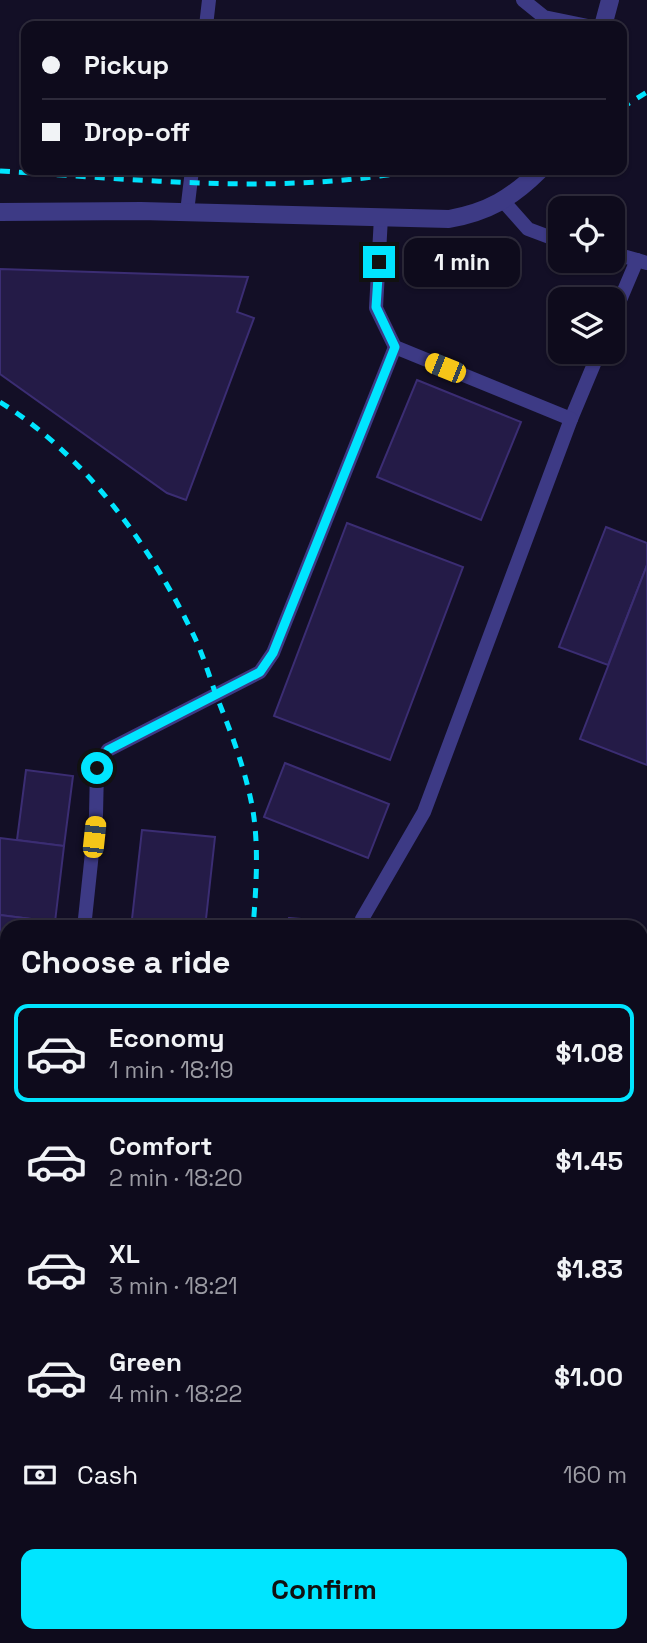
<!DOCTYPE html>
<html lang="en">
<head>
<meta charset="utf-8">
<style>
  :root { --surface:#0e0b1c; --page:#171425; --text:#f1f3f6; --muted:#9b9ba3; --line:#2e2b3b; --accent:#00e5ff }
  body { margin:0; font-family:"Space Grotesk",sans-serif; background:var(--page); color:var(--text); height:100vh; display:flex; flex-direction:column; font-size:26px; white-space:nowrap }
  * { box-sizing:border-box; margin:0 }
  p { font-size:23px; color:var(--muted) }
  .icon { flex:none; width:38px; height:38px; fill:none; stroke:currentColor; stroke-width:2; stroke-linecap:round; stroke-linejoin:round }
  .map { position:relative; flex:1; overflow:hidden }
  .drawer { position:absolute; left:0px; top:920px; width:648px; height:723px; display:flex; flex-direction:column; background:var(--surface); border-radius:21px 21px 0 0; box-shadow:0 2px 5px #0004,0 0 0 2px var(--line) }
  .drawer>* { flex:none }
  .banner { position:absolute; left:21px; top:21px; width:606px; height:154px; border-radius:14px; box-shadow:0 2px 5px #0004,0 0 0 2px var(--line); display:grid; align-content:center; height:154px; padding:0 21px; background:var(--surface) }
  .tools { position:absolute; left:548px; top:196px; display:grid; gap:14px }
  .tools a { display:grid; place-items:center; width:77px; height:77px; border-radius:14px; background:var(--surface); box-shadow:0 2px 5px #0004,0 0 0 2px var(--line); font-size:35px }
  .end { position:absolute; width:32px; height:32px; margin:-16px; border:9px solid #00e5ff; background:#111; box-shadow:0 0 0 4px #111 }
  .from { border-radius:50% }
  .bubble { position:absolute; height:49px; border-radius:14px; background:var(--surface); box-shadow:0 2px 5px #0004,0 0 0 2px var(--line); font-size:23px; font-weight:700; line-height:49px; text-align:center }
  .car { position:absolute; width:21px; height:42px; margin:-21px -10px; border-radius:9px; box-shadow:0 0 5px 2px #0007; background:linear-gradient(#f5c518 24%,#345 0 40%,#f5c518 0 76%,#345 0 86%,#f5c518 0) }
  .banner b { display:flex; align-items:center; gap:24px; height:66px; font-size:26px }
  .banner b+b { border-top:2px solid var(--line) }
  .banner i { width:18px; height:18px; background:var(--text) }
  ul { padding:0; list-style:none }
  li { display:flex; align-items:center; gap:21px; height:98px; margin:0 14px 10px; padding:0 7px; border:4px solid transparent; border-radius:14px }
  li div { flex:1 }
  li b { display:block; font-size:26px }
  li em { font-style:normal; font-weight:700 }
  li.on { border-color:var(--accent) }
  li>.icon { width:63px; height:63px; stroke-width:1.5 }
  h2 { padding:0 21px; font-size:32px; line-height:84px }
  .pay { display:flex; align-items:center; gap:18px; height:77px; padding:0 21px; font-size:26px }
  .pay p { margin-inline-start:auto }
  .button { display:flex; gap:14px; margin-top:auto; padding:14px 21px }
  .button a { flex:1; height:80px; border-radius:14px; background:var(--accent); color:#111; font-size:28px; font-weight:700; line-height:80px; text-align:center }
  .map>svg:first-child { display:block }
  .water { fill:#0c2248 }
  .building { fill:#241b47; stroke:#3b2d73; stroke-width:2 }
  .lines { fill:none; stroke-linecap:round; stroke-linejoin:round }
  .service { stroke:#3d3a85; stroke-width:14 }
  .tertiary { stroke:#3d3a85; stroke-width:18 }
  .rail { stroke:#00e5ff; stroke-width:5; stroke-dasharray:10 9; stroke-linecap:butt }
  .route { stroke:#00e5ff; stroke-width:9 }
</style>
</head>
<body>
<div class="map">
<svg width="647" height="1643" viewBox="0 0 647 1643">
  <rect width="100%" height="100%" fill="#130f26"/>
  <path class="water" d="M641,1170L647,1171V1643H313L314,1636H640Z"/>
  <g class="building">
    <path d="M0,269L248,277L237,312L254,318L186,500L167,493L0,374Z"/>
    <path d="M417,380L521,422L481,520L377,477Z"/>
    <path d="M347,523L463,567L390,760L274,716Z"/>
    <path d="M606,527L647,543V565L608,665L559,647Z"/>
    <path d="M647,565V765L580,739Z"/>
    <path d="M285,763L389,804L368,858L264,817Z"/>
    <path d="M26,770L73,776L64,846L17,840Z"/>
    <path d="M142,830L215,837L205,928H131Z"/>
    <path d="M0,838L64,846L55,922L0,915Z"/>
    <path d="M0,915L55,922L54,928H7V948L0,947Z"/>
    <path d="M289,918L325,921L324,928H288Z"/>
    <path d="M0,947L7,948V1147L0,1146Z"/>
    <path d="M0,1223L7,1224L0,1283Z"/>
    <path d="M72,1636H137L136,1643H71Z"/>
  </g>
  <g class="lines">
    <g class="service">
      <path d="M523,0L544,17L588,26"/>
      <path d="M206,26L209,0"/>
      <path d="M504,202L528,229L560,241"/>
      <path d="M187,212L192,170"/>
      <path d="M612,253L637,260"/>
      <path d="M612,319L637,260L647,263"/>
      <path d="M571,419L599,352"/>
      <path d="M84,928L96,815L97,768L108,750L260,672L273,653L395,347"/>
      <path d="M361,928L362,919L424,812L571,419L395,347L376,308L381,217"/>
      <path d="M7,1643L8,1636"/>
    </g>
    <g class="tertiary">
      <path d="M603,26L610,0"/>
      <path d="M0,212L141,211L449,219C488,212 512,198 540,170"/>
    </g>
    <g class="rail">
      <path d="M621,108L647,92"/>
      <path d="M0,171C138,179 280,196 417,170"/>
      <path d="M0,402C85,455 151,546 194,636C203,655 209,675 216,695C231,732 246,771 253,811C259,849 256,890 253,928"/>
      <path d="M184,1643L185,1636"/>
    </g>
  </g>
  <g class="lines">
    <path class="route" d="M97,768L108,750L260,672L273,653L395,347L376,307L379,262"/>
  </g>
</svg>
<div class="tools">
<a><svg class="icon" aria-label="locate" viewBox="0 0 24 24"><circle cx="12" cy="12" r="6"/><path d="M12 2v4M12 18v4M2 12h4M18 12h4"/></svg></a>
<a><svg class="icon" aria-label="layers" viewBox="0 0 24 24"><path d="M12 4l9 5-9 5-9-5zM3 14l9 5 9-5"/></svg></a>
</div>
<i class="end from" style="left:97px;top:768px"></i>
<i class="end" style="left:379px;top:262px"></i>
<div class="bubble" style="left:404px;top:238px;width:116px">1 min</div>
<i class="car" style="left:445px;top:368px;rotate:292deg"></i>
<i class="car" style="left:94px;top:837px;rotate:6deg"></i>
<div class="banner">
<b><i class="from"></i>Pickup</b>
<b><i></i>Drop-off</b>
</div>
<section class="drawer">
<h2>Choose a ride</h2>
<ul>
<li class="on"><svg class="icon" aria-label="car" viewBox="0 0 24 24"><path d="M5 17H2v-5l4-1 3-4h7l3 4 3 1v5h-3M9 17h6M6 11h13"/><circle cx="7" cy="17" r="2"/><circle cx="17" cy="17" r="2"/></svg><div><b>Economy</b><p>1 min · 18:19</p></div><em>$1.08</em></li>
<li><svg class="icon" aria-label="car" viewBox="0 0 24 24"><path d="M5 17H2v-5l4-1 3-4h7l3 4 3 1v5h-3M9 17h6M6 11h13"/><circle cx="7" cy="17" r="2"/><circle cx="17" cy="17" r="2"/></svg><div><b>Comfort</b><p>2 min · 18:20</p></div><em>$1.45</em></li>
<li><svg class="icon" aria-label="car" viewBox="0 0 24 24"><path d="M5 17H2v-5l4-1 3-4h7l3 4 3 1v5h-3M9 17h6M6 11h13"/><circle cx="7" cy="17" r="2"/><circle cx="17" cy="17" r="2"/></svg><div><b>XL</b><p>3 min · 18:21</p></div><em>$1.83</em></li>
<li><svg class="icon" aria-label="car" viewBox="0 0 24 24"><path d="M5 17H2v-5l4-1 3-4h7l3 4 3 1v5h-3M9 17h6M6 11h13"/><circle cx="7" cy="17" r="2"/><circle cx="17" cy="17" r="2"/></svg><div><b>Green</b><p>4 min · 18:22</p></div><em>$1.00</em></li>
</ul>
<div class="pay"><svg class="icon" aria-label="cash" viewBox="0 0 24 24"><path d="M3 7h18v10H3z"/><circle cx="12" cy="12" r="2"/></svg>Cash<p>160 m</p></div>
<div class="button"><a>Confirm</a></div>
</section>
</div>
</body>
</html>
